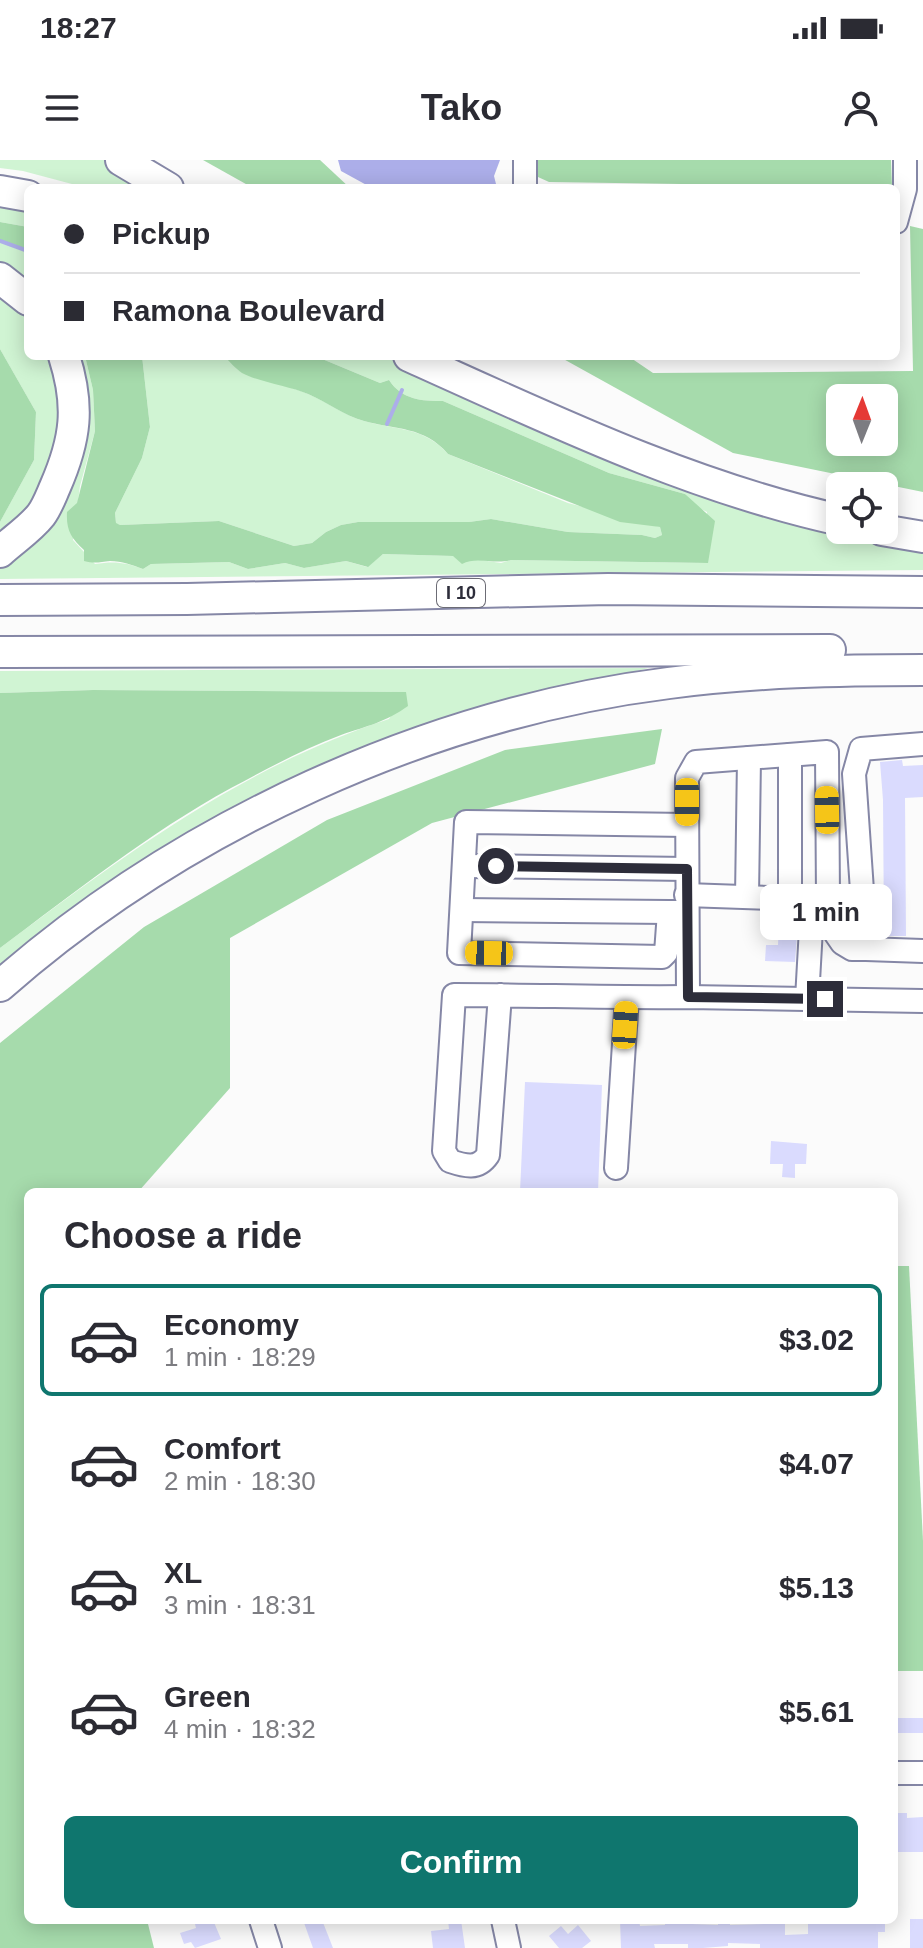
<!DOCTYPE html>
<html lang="en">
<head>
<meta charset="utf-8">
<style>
  :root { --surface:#fff; --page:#f7f7f7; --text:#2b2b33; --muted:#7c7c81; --line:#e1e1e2; --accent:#0f766e }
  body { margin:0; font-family:Helvetica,sans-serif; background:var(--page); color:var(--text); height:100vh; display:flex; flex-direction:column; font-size:30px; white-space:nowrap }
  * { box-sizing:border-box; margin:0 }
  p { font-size:26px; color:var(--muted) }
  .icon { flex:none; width:44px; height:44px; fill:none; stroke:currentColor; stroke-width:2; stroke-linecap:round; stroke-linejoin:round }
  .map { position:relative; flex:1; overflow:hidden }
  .details { position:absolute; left:24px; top:1028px; width:874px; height:736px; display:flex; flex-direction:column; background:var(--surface); border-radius:12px; box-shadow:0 4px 20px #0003 }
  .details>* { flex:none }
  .guide { position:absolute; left:24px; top:24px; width:876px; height:176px; border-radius:12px; box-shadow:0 4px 20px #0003; display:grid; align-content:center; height:176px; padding:0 40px; background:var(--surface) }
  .needle { width:52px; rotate:1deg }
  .tools { position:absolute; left:826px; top:224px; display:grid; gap:16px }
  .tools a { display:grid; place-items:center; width:72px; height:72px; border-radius:12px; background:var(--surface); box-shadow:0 4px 20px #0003; font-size:40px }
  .end { position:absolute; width:36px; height:36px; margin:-18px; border:10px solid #2d2d3a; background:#fff; box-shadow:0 0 0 4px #fff }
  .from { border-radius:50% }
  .bubble { position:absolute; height:56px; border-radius:12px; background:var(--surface); box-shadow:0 4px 20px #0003; font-size:26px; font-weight:600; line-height:56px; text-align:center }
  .car { position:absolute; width:24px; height:48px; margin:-24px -12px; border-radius:10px; box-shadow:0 0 6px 2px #0007; background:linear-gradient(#f5c518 24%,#345 0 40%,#f5c518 0 76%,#345 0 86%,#f5c518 0) }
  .guide b { display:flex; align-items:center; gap:28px; height:76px; font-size:30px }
  .guide b+b { border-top:2px solid var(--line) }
  .guide i { width:20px; height:20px; background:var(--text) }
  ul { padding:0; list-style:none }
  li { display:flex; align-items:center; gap:24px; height:112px; margin:0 16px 12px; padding:0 24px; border:4px solid transparent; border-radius:12px }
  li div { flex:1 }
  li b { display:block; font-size:30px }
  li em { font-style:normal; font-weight:600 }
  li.on { border-color:var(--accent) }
  li>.icon { width:72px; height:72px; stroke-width:1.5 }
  h2 { padding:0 40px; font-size:36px; line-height:96px }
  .cta { display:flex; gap:16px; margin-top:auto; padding:16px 40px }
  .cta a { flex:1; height:92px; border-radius:12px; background:var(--accent); color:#fff; font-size:32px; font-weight:600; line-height:92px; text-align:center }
  .status { display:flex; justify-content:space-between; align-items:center; height:56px; padding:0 40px; background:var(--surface); direction:ltr }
  .status svg { height:22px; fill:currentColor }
  header { display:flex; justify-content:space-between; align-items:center; height:104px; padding:0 40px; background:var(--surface); font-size:36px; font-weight:600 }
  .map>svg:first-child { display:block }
  .green { fill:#d0f4d3 }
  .forest { fill:#a6dbac; fill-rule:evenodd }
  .water { fill:#acaee9 }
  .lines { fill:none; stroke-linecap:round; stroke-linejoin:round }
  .stream { stroke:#acaee9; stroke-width:4 }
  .building { fill:#dadbfe }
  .minor-casing { stroke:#8587a6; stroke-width:26 }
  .highway-casing { stroke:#8587a6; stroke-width:34 }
  .minor { stroke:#fff; stroke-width:22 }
  .highway { stroke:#fff; stroke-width:30 }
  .route { stroke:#2d2d3a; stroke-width:10 }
  .labels { text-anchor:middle; stroke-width:7; stroke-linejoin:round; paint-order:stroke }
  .shield { fill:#fff; stroke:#6c6c75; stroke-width:2 }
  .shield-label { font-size:18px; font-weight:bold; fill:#2d2d3a }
</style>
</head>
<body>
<div class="status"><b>18:27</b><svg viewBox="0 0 49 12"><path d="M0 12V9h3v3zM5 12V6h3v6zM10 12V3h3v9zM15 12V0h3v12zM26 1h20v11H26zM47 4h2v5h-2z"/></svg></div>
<header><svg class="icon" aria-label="menu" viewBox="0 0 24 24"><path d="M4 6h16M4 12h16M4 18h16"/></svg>Tako<svg class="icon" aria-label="person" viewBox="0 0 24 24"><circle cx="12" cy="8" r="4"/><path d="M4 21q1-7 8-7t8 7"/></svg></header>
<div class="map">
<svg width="923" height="1788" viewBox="0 0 923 1788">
  <rect width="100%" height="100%" fill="#fbfbfb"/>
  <g class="green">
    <path d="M0,0H112L160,28H87L23,11L0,8Z"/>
    <path d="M0,46L28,51V67L0,62Z"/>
    <path d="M0,81L28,91V128L0,107Z"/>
    <path d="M0,128L28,153V196H55L66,231L50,324L0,380V362L34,300L36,252L0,189Z"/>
    <path d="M72,196H85L93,230L95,271L80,326L73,380L95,404C113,401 126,402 143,409L151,404L229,402L248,409L285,403L304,408L346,401L367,407L383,394L453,396L501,403L511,400L708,403L707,352L695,346L685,334L609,313L443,241C422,241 402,240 389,220L380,223L315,196H382L829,369L923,388V410L0,419V400L43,361Z"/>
    <path d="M142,196H224C246,218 280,222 308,234C328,242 343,255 364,261C396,270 425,267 448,294L568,343L660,367L662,375L655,378L642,375L568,372L491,359L469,362H358L341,365L326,372L312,383L294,386L219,361L120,365L116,364L115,353L142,298L150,267Z"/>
    <path d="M649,508L506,541L439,563L0,811V788C123,696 241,607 389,559L405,532L93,530L0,533V511Z"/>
  </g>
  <g class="forest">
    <path d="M203,0H320L350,28H253Z"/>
    <path d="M538,0H891L892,27L549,22L538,17Z"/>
    <path d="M0,62L28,67V91L0,81Z"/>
    <path d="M910,66L923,69V332L733,293L558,196H628L653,213L913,211ZM840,238H884V282H840Z"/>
    <path d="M0,189L36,252L34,300L0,362Z"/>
    <path d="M85,196H142L150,267L142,298L115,353L116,363L120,365L219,361L294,386L312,383L326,372L341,365L358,362H469L491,359L568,372L642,375L655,378L662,375L660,367L620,362L448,294C424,266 396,270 364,261C343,255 327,242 308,234C289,226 259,222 242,213C236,209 229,201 224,196H315L380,223L389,220C402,240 422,241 443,241L609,313L685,334L715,361L708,403L511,400C494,405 477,396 462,404L453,396L383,394L368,407L346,401L304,408L285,403L248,409L229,402L151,404L143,409C132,405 122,401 110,401C100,402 95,404 84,401V390C71,378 66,370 67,352L77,343L95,271L93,230Z"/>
    <path d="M93,530L406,532L408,546C386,562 367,566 341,575C303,589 267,609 231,628C149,673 75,732 0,788V533Z"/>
    <path d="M662,569L655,604L432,663L230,778V928L138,1032H28V1760H147L154,1788H0V883L144,767L327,660L505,590Z"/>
    <path d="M894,1106H909L923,1381V1511H894Z"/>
  </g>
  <path class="water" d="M338,0H500L494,16L497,28H372L341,11Z"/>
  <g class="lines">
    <g class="stream">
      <path d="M0,81L28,91"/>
      <path d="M387,264L402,230"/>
    </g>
  </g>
  <g class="building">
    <path d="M902,600L903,606L923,605V637L905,638L906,776H884L883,640L880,602Z"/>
    <path d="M779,761L798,762L795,802L765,801L766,785H778Z"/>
    <path d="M525,922L602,925L598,1032H520Z"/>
    <path d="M771,981L807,984L806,1004H795V1018L782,1017L783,1004H770Z"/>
    <path d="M894,1558H923V1573H896Z"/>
    <path d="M894,1653H907V1658L923,1657V1692H894Z"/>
    <rect x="910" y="1759" width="13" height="29"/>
    <path d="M194,1760H213L221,1779L195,1788L191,1782L184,1784L180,1773L196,1768Z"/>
    <path d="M303,1760H322L333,1788H313Z"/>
    <path d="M448,1760H461L465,1788H433L431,1771L449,1769Z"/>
    <path d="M620,1760H639L640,1766L665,1765V1760H692V1764L718,1765V1760H730V1765L765,1764V1761H785V1775L808,1774V1764H857V1760H885V1772H878V1788H760V1784L728,1783V1786L703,1788H688V1784H654L655,1788H621Z"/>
    <path d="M578,1765L591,1781L582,1788H559L549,1776L561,1766L568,1774Z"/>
  </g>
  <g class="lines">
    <g class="minor-casing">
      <g id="minor">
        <path d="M525,28V0"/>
        <path d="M896,62L905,29V0"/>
        <path d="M923,584L861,589L854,614L866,789L923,791"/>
        <path d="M790,595V739"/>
        <path d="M464,706L687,709"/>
        <path d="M686,735L796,739L820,751L842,783L852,789H866"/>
        <path d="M747,737L749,598"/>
        <path d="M462,750L669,752"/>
        <path d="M686,752H669L666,793L662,797L459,793L466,662L687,665"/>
        <path d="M500,835L488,995C478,1010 465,1006 450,1001L444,991L454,835C532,835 610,838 688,837L923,841"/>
        <path d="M688,837L687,618L696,602L827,592L828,738L811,768L807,839"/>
        <path d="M616,1008L627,837"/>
        <path d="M894,1613H923"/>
        <path d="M261,1760L270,1788"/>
        <path d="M503,1760L509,1788"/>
      </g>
    </g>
    <g class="highway-casing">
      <g id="highway">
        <path d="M121,0L168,28"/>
        <path d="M0,31L28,36"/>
        <path d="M0,118L28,140"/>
        <path d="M409,196C549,259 690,327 840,360"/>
        <path d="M882,370L923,377"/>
        <path d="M0,392C13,380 30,369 41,355C47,347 51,336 55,327C76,279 80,246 64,196"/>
        <path d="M0,440L187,439L608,429L923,432"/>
        <path d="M0,492L830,490"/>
        <path d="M0,826C182,666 428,553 669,523C754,512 838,510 923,510"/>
      </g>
    </g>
    <use href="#minor" class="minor"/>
    <use href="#highway" class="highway"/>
  </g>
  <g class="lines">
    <path class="route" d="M496,706L687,709L688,837L825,839"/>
  </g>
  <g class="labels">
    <rect class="shield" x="437" y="419" width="48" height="28" rx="6"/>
    <g class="shield-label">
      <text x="461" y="439">I 10</text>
    </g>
  </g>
</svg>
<div class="tools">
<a><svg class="needle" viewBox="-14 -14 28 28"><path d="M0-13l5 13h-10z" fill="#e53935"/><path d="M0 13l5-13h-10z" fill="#7c7c81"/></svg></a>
<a><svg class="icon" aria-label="locate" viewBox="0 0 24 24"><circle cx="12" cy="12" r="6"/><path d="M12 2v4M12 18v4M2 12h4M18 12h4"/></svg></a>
</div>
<i class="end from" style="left:496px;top:706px"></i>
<i class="end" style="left:825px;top:839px"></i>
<div class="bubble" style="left:760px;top:724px;width:132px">1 min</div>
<i class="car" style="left:687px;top:642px;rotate:180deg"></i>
<i class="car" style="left:827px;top:650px;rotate:359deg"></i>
<i class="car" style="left:489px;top:793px;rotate:271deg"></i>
<i class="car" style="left:625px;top:865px;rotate:4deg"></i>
<div class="guide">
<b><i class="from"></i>Pickup</b>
<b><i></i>Ramona Boulevard</b>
</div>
<section class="details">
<h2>Choose a ride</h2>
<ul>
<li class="on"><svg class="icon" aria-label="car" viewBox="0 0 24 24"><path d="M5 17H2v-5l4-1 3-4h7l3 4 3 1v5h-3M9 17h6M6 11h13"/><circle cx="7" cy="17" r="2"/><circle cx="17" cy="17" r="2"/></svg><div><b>Economy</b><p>1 min · 18:29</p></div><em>$3.02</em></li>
<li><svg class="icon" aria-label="car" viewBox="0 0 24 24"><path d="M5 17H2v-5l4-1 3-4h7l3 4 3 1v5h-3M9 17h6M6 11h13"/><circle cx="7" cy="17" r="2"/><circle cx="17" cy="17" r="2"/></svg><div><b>Comfort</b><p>2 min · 18:30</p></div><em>$4.07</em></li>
<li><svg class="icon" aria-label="car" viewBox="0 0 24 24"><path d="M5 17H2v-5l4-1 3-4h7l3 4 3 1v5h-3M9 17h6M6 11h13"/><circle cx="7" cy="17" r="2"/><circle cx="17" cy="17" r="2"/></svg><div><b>XL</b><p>3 min · 18:31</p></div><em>$5.13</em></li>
<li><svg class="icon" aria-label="car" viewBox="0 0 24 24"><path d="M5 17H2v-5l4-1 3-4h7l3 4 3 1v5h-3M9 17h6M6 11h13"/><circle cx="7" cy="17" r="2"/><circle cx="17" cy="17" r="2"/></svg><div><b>Green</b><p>4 min · 18:32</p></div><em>$5.61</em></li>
</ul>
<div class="cta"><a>Confirm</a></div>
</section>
</div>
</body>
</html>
